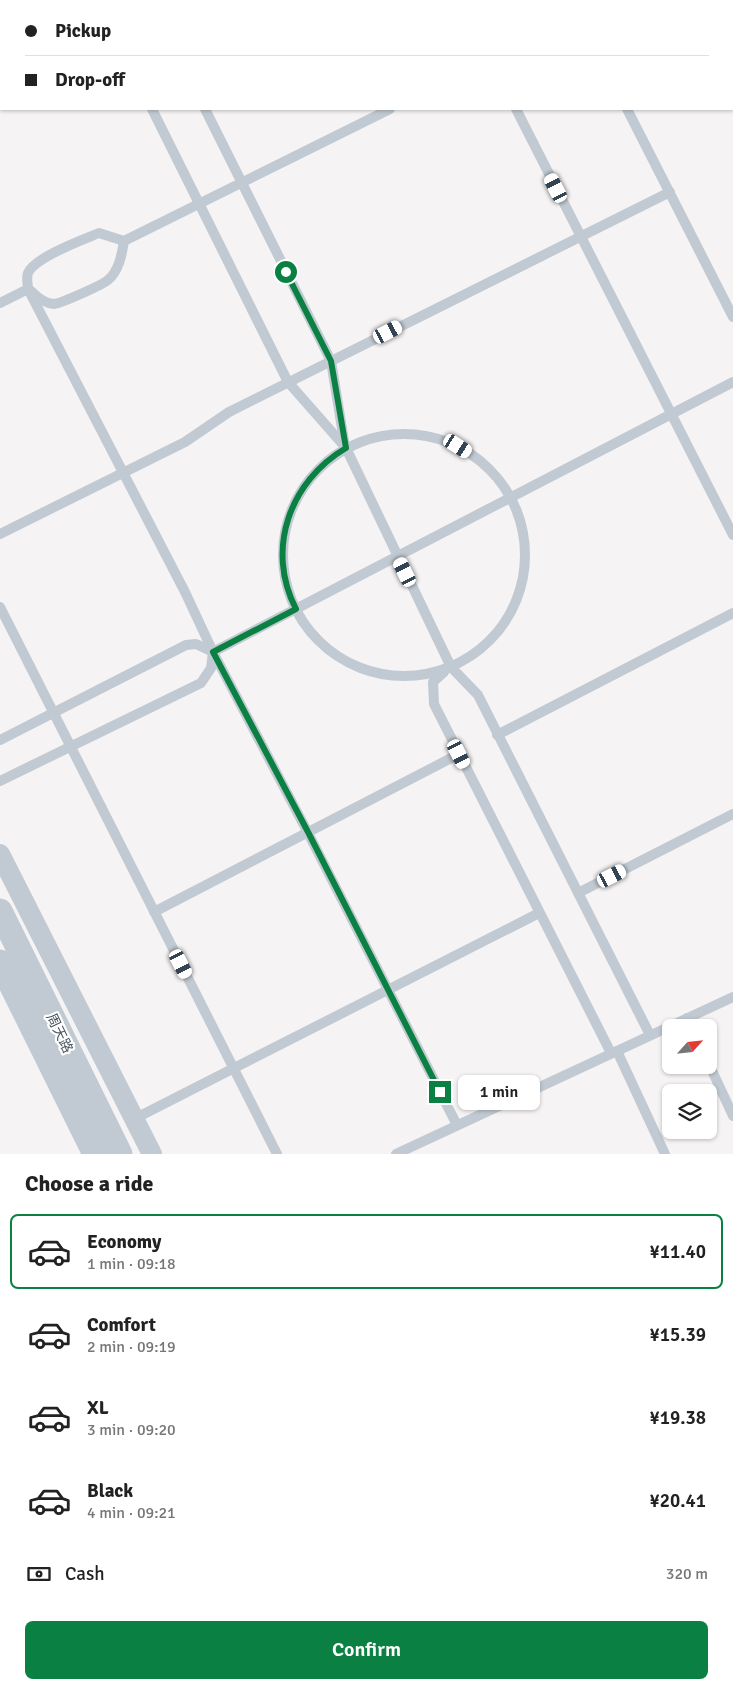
<!DOCTYPE html>
<html lang="en">
<head>
<meta charset="utf-8">
<style>
  :root { --surface:#fff; --page:#f2f2f2; --text:#222; --muted:#767676; --line:#e0e0e0; --accent:#0b8043 }
  body { margin:0; font-family:Signika,"Noto Sans SC",sans-serif; background:var(--page); color:var(--text); height:100vh; display:flex; flex-direction:column; font-size:19px; white-space:nowrap }
  * { box-sizing:border-box; margin:0 }
  p { font-size:16px; color:var(--muted) }
  .icon { flex:none; width:28px; height:28px; fill:none; stroke:currentColor; stroke-width:2; stroke-linecap:round; stroke-linejoin:round }
  .map { position:relative; height:1154px; overflow:hidden }
  .sheet { display:flex; flex-direction:column; background:var(--surface); flex:1 }
  .sheet>* { flex:none }
  .hud { position:absolute; left:0px; top:0px; width:734px; height:110px; box-shadow:0 1px 4px #0004; display:grid; align-content:center; height:110px; padding:0 25px; background:var(--surface) }
  .needle { width:32px; rotate:63deg }
  .fabs { position:absolute; left:662px; top:1019px; display:grid; gap:10px }
  .fabs a { display:grid; place-items:center; width:55px; height:55px; border-radius:8px; background:var(--surface); box-shadow:0 1px 4px #0004; font-size:25px }
  .end { position:absolute; width:22px; height:22px; margin:-11px; border:6px solid #0b8043; background:#fff; box-shadow:0 0 0 2px #fff }
  .from { border-radius:50% }
  .bubble { position:absolute; height:35px; border-radius:8px; background:var(--surface); box-shadow:0 1px 4px #0004; font-size:16px; font-weight:600; line-height:35px; text-align:center }
  .car { position:absolute; width:15px; height:30px; margin:-15px -8px; border-radius:6px; box-shadow:0 0 4px 1px #0007; background:linear-gradient(#fff 24%,#345 0 40%,#fff 0 76%,#345 0 86%,#fff 0) }
  .hud b { display:flex; align-items:center; gap:18px; height:48px; font-size:19px }
  .hud b+b { border-top:1px solid var(--line) }
  .hud i { width:12px; height:12px; background:var(--text) }
  ul { padding:0; list-style:none }
  li { display:flex; align-items:center; gap:15px; height:75px; margin:0 10px 8px; padding:0 15px; border:2px solid transparent; border-radius:8px }
  li div { flex:1 }
  li b { display:block; font-size:19px }
  li em { font-style:normal; font-weight:600 }
  li.selected { border-color:var(--accent) }
  li>.icon { width:45px; height:45px; stroke-width:1.5 }
  h2 { padding:0 25px; font-size:22px; line-height:60px }
  .pay { display:flex; align-items:center; gap:12px; height:55px; padding:0 25px; font-size:19px }
  .pay p { margin-inline-start:auto }
  .cta { display:flex; gap:10px; margin-top:auto; padding:10px 25px }
  .cta a { flex:1; height:58px; border-radius:8px; background:var(--accent); color:#fff; font-size:20px; font-weight:600; line-height:58px; text-align:center }
  .map>svg:first-child { display:block }
  .lines { fill:none; stroke-linecap:round; stroke-linejoin:round }
  .service { stroke:#c1cad2; stroke-width:10 }
  .minor { stroke:#c1cad2; stroke-width:20 }
  .tertiary { stroke:#c1cad2; stroke-width:25 }
  .route { stroke:#0b8043; stroke-width:6 }
  .labels { text-anchor:middle; stroke-width:4.5; stroke-linejoin:round; paint-order:stroke }
  .street-label { font-size:14px; fill:#4a5661; stroke:#fff }
</style>
</head>
<body>
<div class="map">
<svg width="733" height="1154" viewBox="0 0 733 1154">
  <rect width="100%" height="100%" fill="#f5f3f3"/>
  <g class="lines">
    <g class="service">
      <path d="M98,0V1"/>
      <path d="M151,0L152,1"/>
      <path d="M460,0L461,1"/>
      <path d="M572,0L573,1"/>
      <path d="M152,109L288,382L346,448L451,667L478,695L650,1035"/>
      <path d="M205,109L331,361L345,447"/>
      <path d="M390,109L124,241L99,233C82,240 35,257 28,273C26,278 28,284 28,289L185,592L213,652L308,833L457,1125"/>
      <path d="M516,109L733,535"/>
      <path d="M627,109L733,317"/>
      <path d="M31,291C37,297 45,304 54,304C62,303 102,285 108,280C119,271 122,254 124,241"/>
      <path d="M0,303L28,289"/>
      <circle cx="404" cy="555" r="121"/>
      <path d="M0,534L185,442L229,412L670,192"/>
      <path d="M0,607L277,1154"/>
      <path d="M444,672L433,682L434,704L611,1053"/>
      <path d="M497,735L733,613"/>
      <path d="M0,740L186,645L196,644L213,652L733,382"/>
      <path d="M0,781L201,683L211,668L213,652"/>
      <path d="M578,893L733,814"/>
      <path d="M154,912L459,754"/>
      <path d="M687,1018L692,1028"/>
      <path d="M617,1051L665,1154"/>
      <path d="M709,1064L733,1116"/>
      <path d="M134,1119L539,913"/>
      <path d="M396,1154L733,997"/>
    </g>
    <path class="minor" d="M0,854L152,1154"/>
    <g class="tertiary">
      <path d="M0,911L120,1154"/>
      <path d="M0,962L95,1154"/>
    </g>
  </g>
  <g class="lines">
    <path class="route" d="M286,272L331,361L346,448C290,481 265,549 296,609L213,652L308,832L440,1092"/>
  </g>
  <g class="labels">
    <g class="street-label">
      <text transform="translate(60 1033) rotate(64)" y="5">周天路</text>
    </g>
  </g>
</svg>
<div class="fabs">
<a><svg class="needle" viewBox="-14 -14 28 28"><path d="M0-13l5 13h-10z" fill="#e53935"/><path d="M0 13l5-13h-10z" fill="#767676"/></svg></a>
<a><svg class="icon" aria-label="layers" viewBox="0 0 24 24"><path d="M12 4l9 5-9 5-9-5zM3 14l9 5 9-5"/></svg></a>
</div>
<i class="end from" style="left:286px;top:272px"></i>
<i class="end" style="left:440px;top:1092px"></i>
<div class="bubble" style="left:458px;top:1075px;width:82px">1 min</div>
<i class="car" style="left:556px;top:188px;rotate:333deg"></i>
<i class="car" style="left:388px;top:332px;rotate:63deg"></i>
<i class="car" style="left:458px;top:446px;rotate:122deg"></i>
<i class="car" style="left:405px;top:572px;rotate:334deg"></i>
<i class="car" style="left:459px;top:754px;rotate:153deg"></i>
<i class="car" style="left:612px;top:876px;rotate:63deg"></i>
<i class="car" style="left:181px;top:964px;rotate:153deg"></i>
<div class="hud">
<b><i class="from"></i>Pickup</b>
<b><i></i>Drop-off</b>
</div>
</div>
<section class="sheet">
<h2>Choose a ride</h2>
<ul>
<li class="selected"><svg class="icon" aria-label="car" viewBox="0 0 24 24"><path d="M5 17H2v-5l4-1 3-4h7l3 4 3 1v5h-3M9 17h6M6 11h13"/><circle cx="7" cy="17" r="2"/><circle cx="17" cy="17" r="2"/></svg><div><b>Economy</b><p>1 min · 09:18</p></div><em>¥11.40</em></li>
<li><svg class="icon" aria-label="car" viewBox="0 0 24 24"><path d="M5 17H2v-5l4-1 3-4h7l3 4 3 1v5h-3M9 17h6M6 11h13"/><circle cx="7" cy="17" r="2"/><circle cx="17" cy="17" r="2"/></svg><div><b>Comfort</b><p>2 min · 09:19</p></div><em>¥15.39</em></li>
<li><svg class="icon" aria-label="car" viewBox="0 0 24 24"><path d="M5 17H2v-5l4-1 3-4h7l3 4 3 1v5h-3M9 17h6M6 11h13"/><circle cx="7" cy="17" r="2"/><circle cx="17" cy="17" r="2"/></svg><div><b>XL</b><p>3 min · 09:20</p></div><em>¥19.38</em></li>
<li><svg class="icon" aria-label="car" viewBox="0 0 24 24"><path d="M5 17H2v-5l4-1 3-4h7l3 4 3 1v5h-3M9 17h6M6 11h13"/><circle cx="7" cy="17" r="2"/><circle cx="17" cy="17" r="2"/></svg><div><b>Black</b><p>4 min · 09:21</p></div><em>¥20.41</em></li>
</ul>
<div class="pay"><svg class="icon" aria-label="cash" viewBox="0 0 24 24"><path d="M3 7h18v10H3z"/><circle cx="12" cy="12" r="2"/></svg>Cash<p>320 m</p></div>
<div class="cta"><a>Confirm</a></div>
</section>
</body>
</html>
